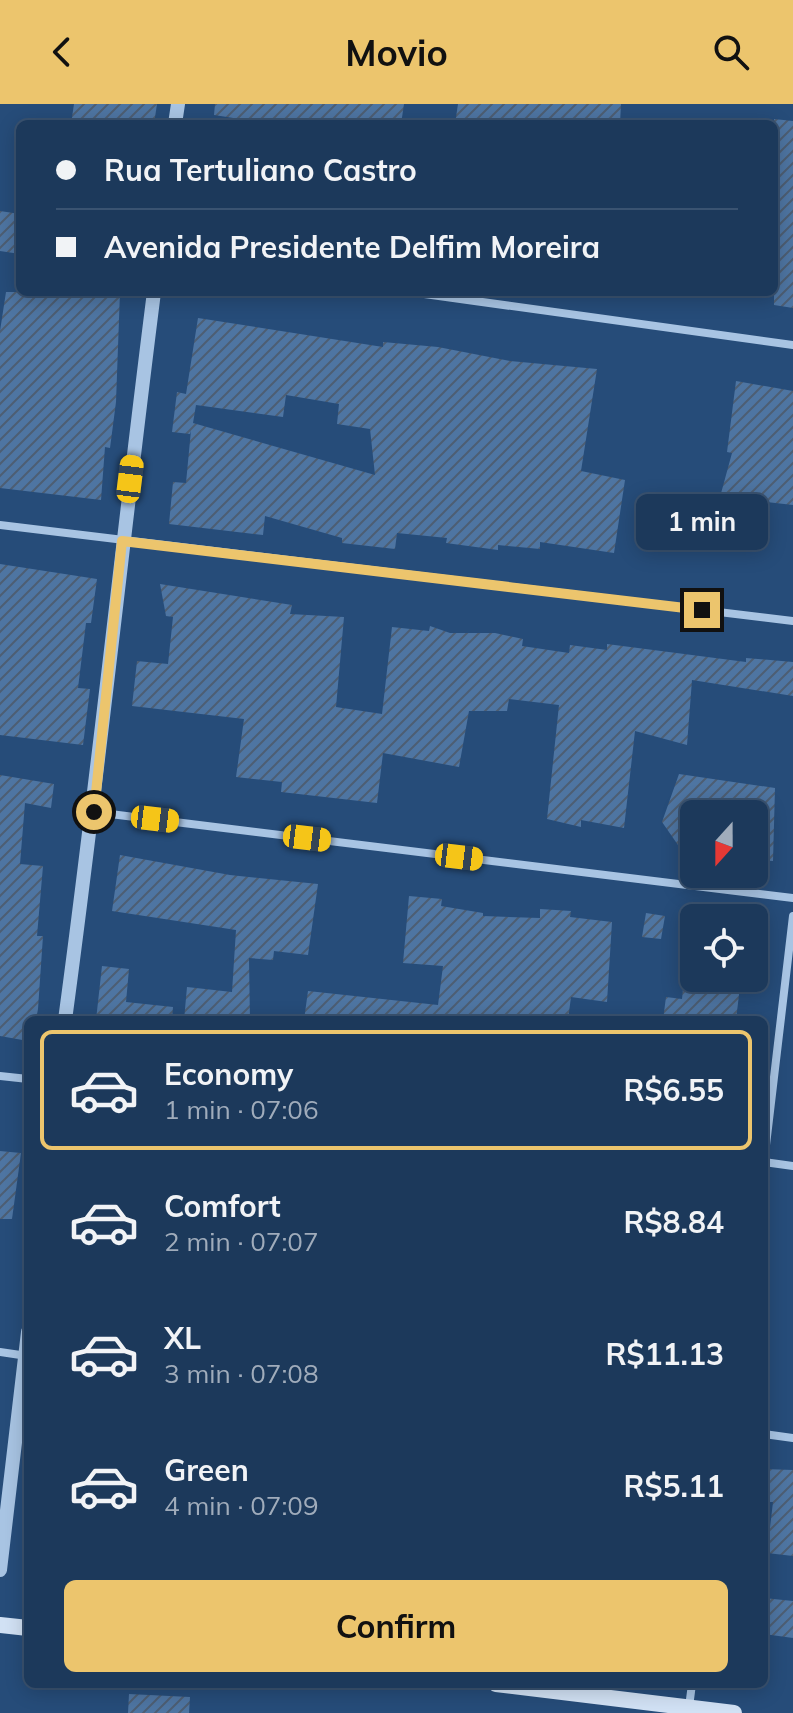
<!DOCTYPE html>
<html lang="en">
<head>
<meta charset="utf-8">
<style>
  :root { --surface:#1c395b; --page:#294464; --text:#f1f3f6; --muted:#a0acbb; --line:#3a5371; --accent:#ecc56d }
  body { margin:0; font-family:Mulish,sans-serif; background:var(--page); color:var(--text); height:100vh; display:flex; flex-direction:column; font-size:30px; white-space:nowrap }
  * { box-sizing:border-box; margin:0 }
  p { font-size:26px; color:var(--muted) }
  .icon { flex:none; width:44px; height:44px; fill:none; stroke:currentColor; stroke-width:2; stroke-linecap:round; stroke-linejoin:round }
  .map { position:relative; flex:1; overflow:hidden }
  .side { position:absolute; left:24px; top:912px; width:744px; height:672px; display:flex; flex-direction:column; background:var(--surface); border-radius:12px; box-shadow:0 4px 20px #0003,0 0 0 2px var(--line) }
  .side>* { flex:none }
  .top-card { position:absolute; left:16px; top:16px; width:762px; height:176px; border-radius:12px; box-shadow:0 4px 20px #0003,0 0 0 2px var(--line); display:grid; align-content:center; height:176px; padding:0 40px; background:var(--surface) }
  .needle { width:52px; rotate:201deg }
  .buttons { position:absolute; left:680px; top:696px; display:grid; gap:16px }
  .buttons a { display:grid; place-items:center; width:88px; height:88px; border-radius:12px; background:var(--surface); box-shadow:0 4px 20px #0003,0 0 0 2px var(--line); font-size:40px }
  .end { position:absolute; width:36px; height:36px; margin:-18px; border:10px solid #ecc56d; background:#111; box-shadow:0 0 0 4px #111 }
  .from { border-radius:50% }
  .bubble { position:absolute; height:56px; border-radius:12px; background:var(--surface); box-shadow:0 4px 20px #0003,0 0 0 2px var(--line); font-size:26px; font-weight:700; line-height:56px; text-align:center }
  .car { position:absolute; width:24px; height:48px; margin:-24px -12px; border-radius:10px; box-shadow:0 0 6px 2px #0007; background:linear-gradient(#f5c518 24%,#345 0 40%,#f5c518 0 76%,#345 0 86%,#f5c518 0) }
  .top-card b { display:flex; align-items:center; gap:28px; height:76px; font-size:30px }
  .top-card b+b { border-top:2px solid var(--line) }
  .top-card i { width:20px; height:20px; background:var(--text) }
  ul { padding:14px 0 0; list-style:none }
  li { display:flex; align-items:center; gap:24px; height:120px; margin:0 16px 12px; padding:0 24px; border:4px solid transparent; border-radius:12px }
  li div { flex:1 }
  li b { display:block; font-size:30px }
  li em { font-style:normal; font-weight:700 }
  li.current { border-color:var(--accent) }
  li>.icon { width:72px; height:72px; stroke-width:1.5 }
  .action { display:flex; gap:16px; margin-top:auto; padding:16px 40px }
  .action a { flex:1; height:92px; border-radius:12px; background:var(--accent); color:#111; font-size:32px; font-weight:700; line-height:92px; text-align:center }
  header { display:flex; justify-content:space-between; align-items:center; height:104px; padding:0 40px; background:var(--accent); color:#111; font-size:36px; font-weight:700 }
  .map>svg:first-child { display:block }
  .building { fill:url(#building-hatch); fill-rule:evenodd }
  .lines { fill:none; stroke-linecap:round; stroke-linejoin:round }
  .minor { stroke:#a8c4e3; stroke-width:8 }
  .tertiary { stroke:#a8c4e3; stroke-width:14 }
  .secondary { stroke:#d1e1f4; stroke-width:16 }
  .route { stroke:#ecc56d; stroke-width:10 }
</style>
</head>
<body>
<header><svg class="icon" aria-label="back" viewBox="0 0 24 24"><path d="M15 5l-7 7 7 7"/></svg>Movio<svg class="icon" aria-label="search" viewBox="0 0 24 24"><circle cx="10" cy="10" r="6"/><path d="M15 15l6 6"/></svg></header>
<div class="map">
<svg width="793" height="1609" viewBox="0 0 793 1609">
  <defs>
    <pattern id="building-hatch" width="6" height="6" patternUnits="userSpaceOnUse" patternTransform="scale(2)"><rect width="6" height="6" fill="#4e75a2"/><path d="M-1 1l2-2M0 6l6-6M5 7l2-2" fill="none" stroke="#4d5e73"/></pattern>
  </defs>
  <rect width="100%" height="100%" fill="#264c79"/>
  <g class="building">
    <path d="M74,0H157L154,20H71Z"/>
    <path d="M215,0H404L401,20H272L214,11Z"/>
    <path d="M458,0H621L620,20H455Z"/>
    <path d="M774,15L793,17V204L774,201Z"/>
    <path d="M0,107L20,110V150L0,147Z"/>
    <path d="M6,188H120L116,298L110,344L105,343L101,396L0,384V227Z"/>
    <path d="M198,214L383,243V238L438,243L510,257L597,265L581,367L625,376L614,449L540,438V445L498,441V446L446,439L447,434L397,429L395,445L342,439V434L265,412L263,431L169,420L173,378L186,379L191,326L190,330L172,328L177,288L186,290ZM286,291L339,300L337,320L370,325L375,371L193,319L196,301L283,313Z"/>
    <path d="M736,277L793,287V401L720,393L732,349L727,348Z"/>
    <path d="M0,460L97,475L91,519H86L78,584L90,585L83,641L0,631Z"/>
    <path d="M160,480L292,501L290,510L344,513L336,603L382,610L392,523L429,527L430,522L450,529H495L523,535L522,542L569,549L570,541L607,546V540L746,558V554L793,558V592L692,576L687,641L635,627L624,724L581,716V723L547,715L559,601L509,595L507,607H469L459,663L383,649L377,699L281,688L282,678L236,673L244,615L132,602L137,557L168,560L173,513L166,512Z"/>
    <path d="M679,670L775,684L773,757L754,756V710H694V764L662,718Z"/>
    <path d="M0,671L54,680L51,704L25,699L20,760L43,762L37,832H43L38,905L36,916H28V937L0,932Z"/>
    <path d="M120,751L230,771L318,780L308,851L274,847L273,856L249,854L250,916H184L187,883L232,888L236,826L112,807Z"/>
    <path d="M409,792L442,795L441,802L483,809V812L540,814V805L571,807L570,813L612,818L607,898L571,893L568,916H304L308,887L438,901L443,862L403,859Z"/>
    <path d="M646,809L665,812L661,835L642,833Z"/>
    <path d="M102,862L129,865L126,898L173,903L172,916H96Z"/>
    <path d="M684,874H741L736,916H663L666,893L682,895Z"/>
    <path d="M0,1047L21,1049L12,1115H0Z"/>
    <path d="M764,1365L793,1366V1452L767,1449L773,1398H764Z"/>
    <path d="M764,1494L793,1497V1534L764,1530Z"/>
    <path d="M129,1590L190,1593L189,1609H128Z"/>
  </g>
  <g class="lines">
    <g class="minor">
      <path d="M410,188L793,241"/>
      <path d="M0,421L793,517"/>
      <path d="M94,708L793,794"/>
      <path d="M0,972L28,975"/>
      <path d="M764,1058L793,812"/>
      <path d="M764,1058L793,1062"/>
      <path d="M0,1248L27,1252"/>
      <path d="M764,1330L793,1334"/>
      <path d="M689,1603L692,1580"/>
    </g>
    <g class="tertiary">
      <path d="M175,20L178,0"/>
      <path d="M65,916C98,674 123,431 154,188"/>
      <path d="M0,1466L28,1228"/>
    </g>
    <g class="secondary">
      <path d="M0,1521L28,1524"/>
      <path d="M496,1580L734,1609"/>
    </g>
  </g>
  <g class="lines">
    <path class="route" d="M94,708L122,437L702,506"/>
  </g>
</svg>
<div class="buttons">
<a><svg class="needle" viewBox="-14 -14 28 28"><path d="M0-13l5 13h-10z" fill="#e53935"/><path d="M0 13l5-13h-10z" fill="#a0acbb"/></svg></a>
<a><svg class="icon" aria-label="locate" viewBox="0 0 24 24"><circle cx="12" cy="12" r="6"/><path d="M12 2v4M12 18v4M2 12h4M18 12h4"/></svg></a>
</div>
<i class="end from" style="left:94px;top:708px"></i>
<i class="end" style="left:702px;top:506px"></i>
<div class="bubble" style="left:636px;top:390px;width:132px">1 min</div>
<i class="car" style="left:130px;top:375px;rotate:7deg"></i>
<i class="car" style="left:155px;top:715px;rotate:97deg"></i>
<i class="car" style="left:307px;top:734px;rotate:97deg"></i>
<i class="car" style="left:459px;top:753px;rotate:97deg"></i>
<div class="top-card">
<b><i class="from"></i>Rua Tertuliano Castro</b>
<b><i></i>Avenida Presidente Delfim Moreira</b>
</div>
<section class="side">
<ul>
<li class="current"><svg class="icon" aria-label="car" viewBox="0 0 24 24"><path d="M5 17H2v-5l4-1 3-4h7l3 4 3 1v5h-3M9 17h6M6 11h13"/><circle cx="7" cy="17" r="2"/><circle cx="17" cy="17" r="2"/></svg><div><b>Economy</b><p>1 min · 07:06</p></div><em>R$6.55</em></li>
<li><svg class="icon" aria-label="car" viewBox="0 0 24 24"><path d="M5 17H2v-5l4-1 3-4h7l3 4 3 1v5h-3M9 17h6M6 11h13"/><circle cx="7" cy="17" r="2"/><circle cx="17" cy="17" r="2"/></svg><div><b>Comfort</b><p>2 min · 07:07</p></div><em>R$8.84</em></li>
<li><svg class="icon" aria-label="car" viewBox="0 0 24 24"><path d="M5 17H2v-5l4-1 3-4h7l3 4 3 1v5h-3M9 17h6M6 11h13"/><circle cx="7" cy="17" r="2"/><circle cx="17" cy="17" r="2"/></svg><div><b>XL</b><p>3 min · 07:08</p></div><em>R$11.13</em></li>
<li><svg class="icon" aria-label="car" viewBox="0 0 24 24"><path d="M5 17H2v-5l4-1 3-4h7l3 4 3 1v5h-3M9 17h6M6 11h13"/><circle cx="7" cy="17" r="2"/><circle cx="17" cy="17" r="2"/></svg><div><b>Green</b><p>4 min · 07:09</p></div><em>R$5.11</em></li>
</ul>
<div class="action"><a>Confirm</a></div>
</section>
</div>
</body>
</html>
